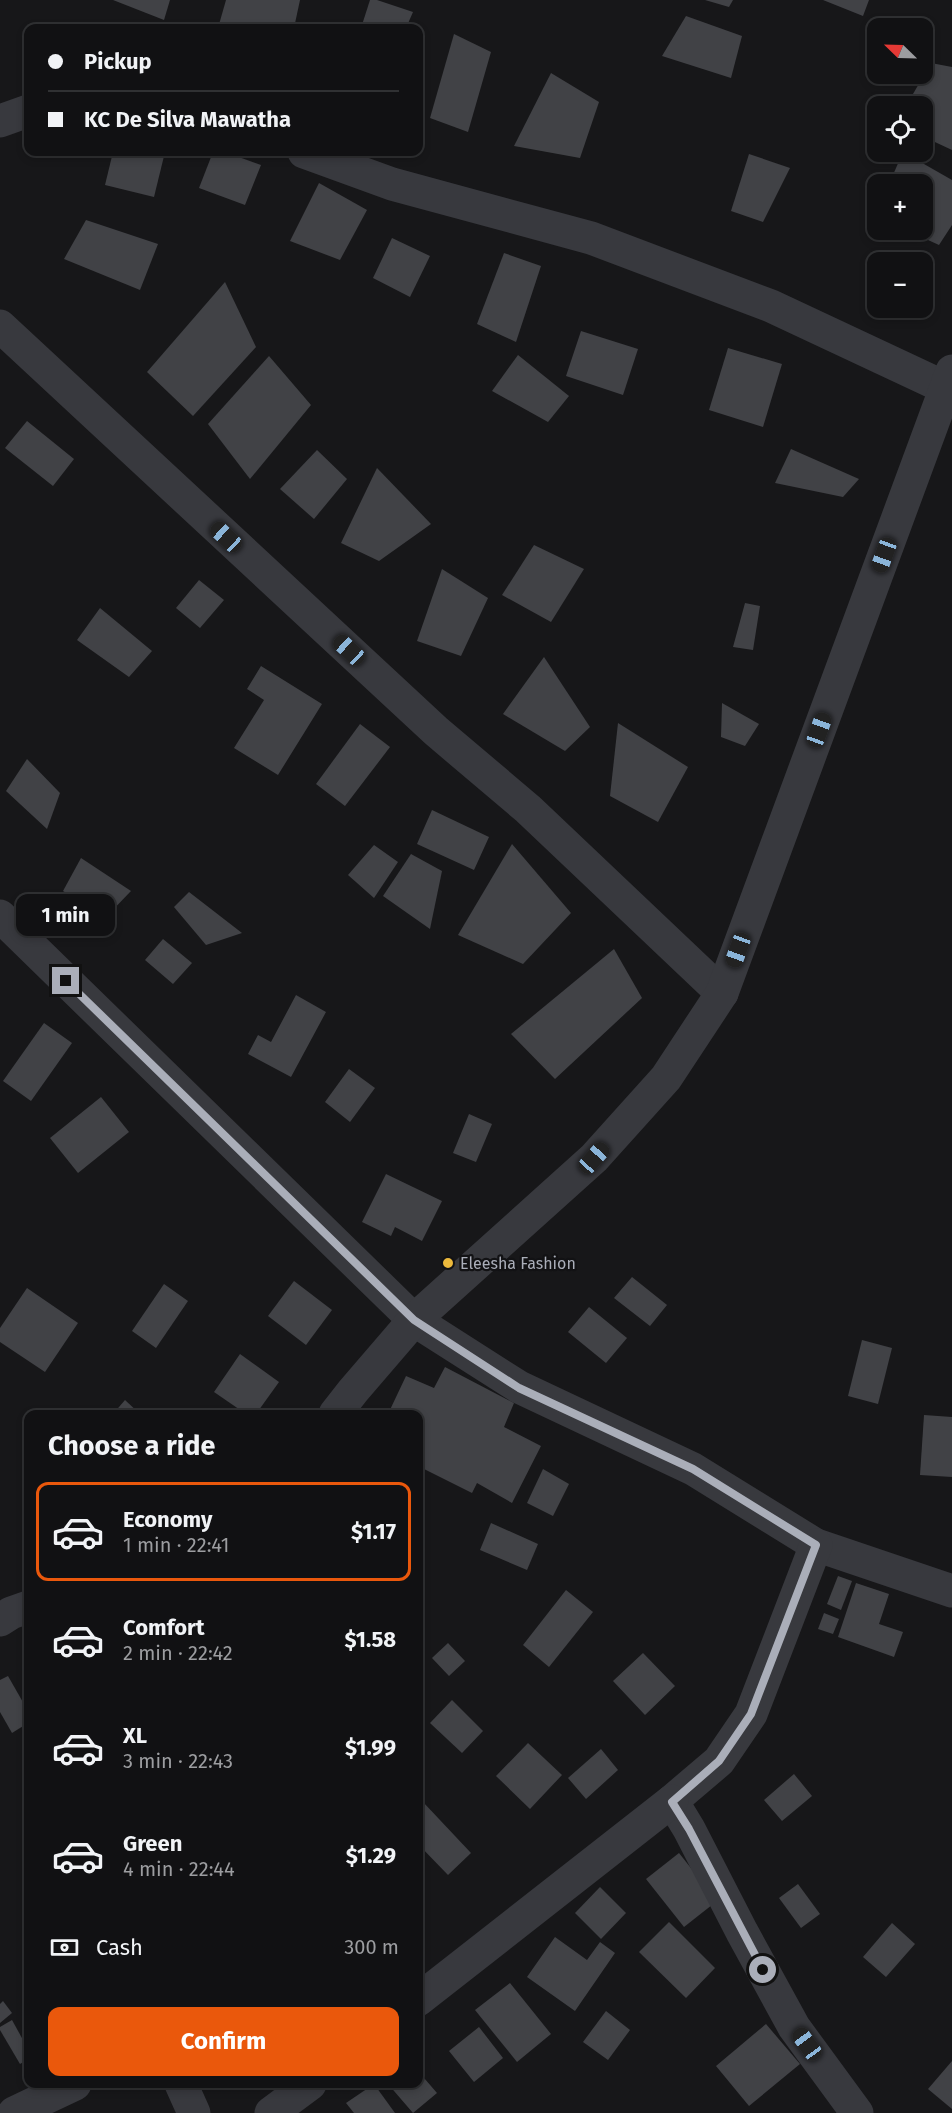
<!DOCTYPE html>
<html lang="en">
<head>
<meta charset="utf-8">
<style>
  :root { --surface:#111113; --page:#1a1a1c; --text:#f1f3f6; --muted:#9c9da0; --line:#303133; --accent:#ea580c }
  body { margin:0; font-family:"Fira Sans",sans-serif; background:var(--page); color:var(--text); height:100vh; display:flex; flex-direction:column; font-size:22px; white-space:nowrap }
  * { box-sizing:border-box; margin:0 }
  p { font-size:20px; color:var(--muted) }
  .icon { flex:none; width:33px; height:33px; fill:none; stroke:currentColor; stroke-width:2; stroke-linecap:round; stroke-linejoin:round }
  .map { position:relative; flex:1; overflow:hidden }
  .drawer { position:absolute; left:24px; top:1410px; width:399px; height:678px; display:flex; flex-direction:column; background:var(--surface); border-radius:12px; box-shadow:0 3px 9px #0003,0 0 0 2px var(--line) }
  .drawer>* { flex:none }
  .hud { position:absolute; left:24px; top:24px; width:399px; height:132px; border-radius:12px; box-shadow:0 3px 9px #0003,0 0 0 2px var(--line); display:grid; align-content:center; height:132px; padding:0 24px; background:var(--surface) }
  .needle { width:39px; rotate:293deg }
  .buttons { position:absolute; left:867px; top:18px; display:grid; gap:12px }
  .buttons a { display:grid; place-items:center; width:66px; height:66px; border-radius:12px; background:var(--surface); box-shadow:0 3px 9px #0003,0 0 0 2px var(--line); font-size:30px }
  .end { position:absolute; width:27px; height:27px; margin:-14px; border:8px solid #aaaeb9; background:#111; box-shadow:0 0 0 3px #111 }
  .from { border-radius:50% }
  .bubble { position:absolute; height:42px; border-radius:12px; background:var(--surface); box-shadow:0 3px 9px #0003,0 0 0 2px var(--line); font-size:20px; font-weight:700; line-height:42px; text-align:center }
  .car { position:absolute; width:18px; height:36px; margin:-18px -9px; border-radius:8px; box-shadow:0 0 4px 2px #0007; background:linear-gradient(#222 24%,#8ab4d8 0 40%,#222 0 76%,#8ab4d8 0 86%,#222 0) }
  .hud b { display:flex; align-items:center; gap:21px; height:57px; font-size:22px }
  .hud b+b { border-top:2px solid var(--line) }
  .hud i { width:15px; height:15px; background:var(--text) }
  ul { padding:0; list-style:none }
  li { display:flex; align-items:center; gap:18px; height:99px; margin:0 12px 9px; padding:0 12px; border:3px solid transparent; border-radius:12px }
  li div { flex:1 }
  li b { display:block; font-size:22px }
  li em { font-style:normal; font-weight:700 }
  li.active { border-color:var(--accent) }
  li>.icon { width:54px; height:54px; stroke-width:1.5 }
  h2 { padding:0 24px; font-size:27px; line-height:72px }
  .pay { display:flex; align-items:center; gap:15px; height:66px; padding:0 24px; font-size:22px }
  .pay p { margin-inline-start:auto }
  .button { display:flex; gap:12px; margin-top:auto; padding:12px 24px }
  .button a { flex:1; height:69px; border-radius:12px; background:var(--accent); color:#fff; font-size:24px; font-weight:700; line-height:69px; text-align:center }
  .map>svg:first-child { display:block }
  .building { fill:#414246 }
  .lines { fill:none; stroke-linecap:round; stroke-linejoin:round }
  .minor { stroke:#38393e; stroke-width:33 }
  .route { stroke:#aaaeb9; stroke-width:8 }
  .poi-dot { fill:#ecb93c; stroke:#121214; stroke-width:2 }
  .labels { text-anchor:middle; stroke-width:4.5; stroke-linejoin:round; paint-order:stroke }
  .poi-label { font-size:16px; fill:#aaaeb9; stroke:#121214; text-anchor:start }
</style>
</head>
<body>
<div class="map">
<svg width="952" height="2113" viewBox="0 0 952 2113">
  <rect width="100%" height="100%" fill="#171719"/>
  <g class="building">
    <path d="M113,0H170L164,20Z"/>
    <path d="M226,0H300L294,28H218Z"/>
    <path d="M370,0H377L413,12L406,28H361Z"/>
    <path d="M705,0H733L729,7Z"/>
    <path d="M823,0H869L863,16Z"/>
    <path d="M686,16L742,36L731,78L662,56Z"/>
    <path d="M454,34L491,52L468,132L430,118Z"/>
    <path d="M931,63L952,67V150L922,136V106H906Z"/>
    <path d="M551,73L599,102L580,158L514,146Z"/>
    <path d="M113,152H165L154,197L105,185Z"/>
    <path d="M213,152H225L261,165L245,205L199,188Z"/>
    <path d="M903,152L952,180V225L939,245L906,230H922V184H889Z"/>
    <path d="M749,154L790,168L763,222L731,211Z"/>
    <path d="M319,183L367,210L340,260L290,241Z"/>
    <path d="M86,220L158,244L140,290L64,259Z"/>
    <path d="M392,238L430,256L410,297L373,278Z"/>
    <path d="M504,253L541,266L516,342L477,324Z"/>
    <path d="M225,282L256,347L193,416L147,372Z"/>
    <path d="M581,331L638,349L623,395L566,376Z"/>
    <path d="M728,348L782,364L763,427L709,410Z"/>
    <path d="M518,355L569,396L548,422L492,391Z"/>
    <path d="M269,356L311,405L250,479L208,424Z"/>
    <path d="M27,421L74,459L53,486L5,448Z"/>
    <path d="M791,449L859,479L843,497L775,483Z"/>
    <path d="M317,450L347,479L314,519L280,489Z"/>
    <path d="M377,468L431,524L379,561L341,543Z"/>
    <path d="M534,545L584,569L551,622L502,595Z"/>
    <path d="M442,569L488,598L461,656L417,641Z"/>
    <path d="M199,580L224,600L200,628L176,608Z"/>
    <path d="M745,603L760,606L753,650L733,647Z"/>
    <path d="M100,608L152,651L129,677L77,640Z"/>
    <path d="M544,657L590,727L565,751L503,714Z"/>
    <path d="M261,666L322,704L278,775L234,748L264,700L247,689Z"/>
    <path d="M722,703L759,724L745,746L721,737Z"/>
    <path d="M618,723L688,767L658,822L610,796Z"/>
    <path d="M360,724L390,747L345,806L316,784Z"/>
    <path d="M27,759L60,793L47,829L6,791Z"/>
    <path d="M432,810L489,837L474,870L417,844Z"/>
    <path d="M512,844L571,913L523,964L458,935Z"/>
    <path d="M374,845L398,862L374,898L348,875Z"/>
    <path d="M411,854L442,871L430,929L383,896Z"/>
    <path d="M81,858L131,891L105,918L63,891Z"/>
    <path d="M189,892L242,933L206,945L174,907Z"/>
    <path d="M163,939L192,963L173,984L145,960Z"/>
    <path d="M614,949L642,998L555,1079L511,1034Z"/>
    <path d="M296,995L326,1012L291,1077L248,1054L258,1035L271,1042Z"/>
    <path d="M44,1023L72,1043L31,1101L3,1081Z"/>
    <path d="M349,1069L375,1088L350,1122L325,1102Z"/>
    <path d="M101,1097L129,1132L78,1173L50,1138Z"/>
    <path d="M469,1114L492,1124L476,1162L453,1153Z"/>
    <path d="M386,1174L442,1201L422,1241L395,1227L391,1236L362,1222Z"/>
    <path d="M632,1277L667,1305L650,1326L614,1298Z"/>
    <path d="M294,1281L332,1310L306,1345L268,1316Z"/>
    <path d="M164,1284L188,1301L156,1348L132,1331Z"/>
    <path d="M27,1288L78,1323L45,1372L0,1342V1328Z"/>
    <path d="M589,1307L627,1338L606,1363L568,1332Z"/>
    <path d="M862,1340L892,1348L878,1404L848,1396Z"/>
    <path d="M240,1354L279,1382L256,1414H246L214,1392Z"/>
    <path d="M445,1367L514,1403L504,1427L541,1446L512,1503L477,1483L472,1493L418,1466V1414H388L406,1376L434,1388Z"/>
    <path d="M125,1400L140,1414H113Z"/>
    <path d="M924,1415L952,1417V1477L920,1475Z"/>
    <path d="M543,1469L569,1484L553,1516L527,1503Z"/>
    <path d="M491,1523L538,1544L527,1570L480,1550Z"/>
    <path d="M838,1576L852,1581L841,1610L827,1604Z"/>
    <path d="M856,1583L889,1594L879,1624L903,1632L894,1657L838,1637Z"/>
    <path d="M566,1590L593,1612L549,1667L523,1645Z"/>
    <path d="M824,1613L839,1619L833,1634L818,1629Z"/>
    <path d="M448,1643L465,1661L449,1676L432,1658Z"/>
    <path d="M643,1653L675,1686L645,1715L613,1681Z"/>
    <path d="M8,1676L28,1711V1723L12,1733L0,1712V1680Z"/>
    <path d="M452,1700L483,1731L462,1753L430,1723Z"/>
    <path d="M528,1743L562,1775L530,1809L496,1776Z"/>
    <path d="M601,1749L618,1770L586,1799L568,1778Z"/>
    <path d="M794,1774L812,1796L782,1821L764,1800Z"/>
    <path d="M423,1802L471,1853L448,1875L418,1844V1806Z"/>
    <path d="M679,1853L717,1901L684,1927L646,1879Z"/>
    <path d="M798,1884L820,1914L801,1928L779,1898Z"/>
    <path d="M600,1887L626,1913L601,1939L575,1913Z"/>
    <path d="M669,1922L715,1968L686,1998L639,1952Z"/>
    <path d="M892,1923L915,1944L886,1977L863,1957Z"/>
    <path d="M555,1937L587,1960L600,1942L615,1953L575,2011L527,1977Z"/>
    <path d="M510,1983L551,2034L517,2062L475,2010Z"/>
    <path d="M3,2001L12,2013L0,2023V2004Z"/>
    <path d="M606,2011L630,2030L608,2060L583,2042Z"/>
    <path d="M12,2020L28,2049V2059L20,2064L0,2030V2027Z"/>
    <path d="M766,2024L800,2064L749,2106L716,2066Z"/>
    <path d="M479,2027L503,2058L474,2082L449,2051Z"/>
    <path d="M952,2061V2109L928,2089Z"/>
    <path d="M418,2071L437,2093L413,2113L388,2084H418Z"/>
    <path d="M374,2084L395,2113H354L346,2103Z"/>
  </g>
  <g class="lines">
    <g class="minor">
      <path d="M0,121L28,111"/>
      <path d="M304,152L392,184L591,238L771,306L946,388"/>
      <path d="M0,326L436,731L528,809L722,993"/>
      <path d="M0,916L414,1320L519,1387L693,1469L816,1545L952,1591"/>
      <path d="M335,1414L353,1391L414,1320L594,1158L666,1078L722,993L952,371"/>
      <path d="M816,1545L751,1714L719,1761L672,1801L689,1829L742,1932L794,2027L857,2113"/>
      <path d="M0,1620L11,1613L28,1607"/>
      <path d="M418,2000L672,1801"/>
      <path d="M181,2084L194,2113"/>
      <path d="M14,2113L75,2084"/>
      <path d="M271,2113L310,2084"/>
    </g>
  </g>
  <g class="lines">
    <path class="route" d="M66,981L414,1320L519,1388L693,1469L816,1545L751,1714L719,1761L672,1802L689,1829L763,1970"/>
  </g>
  <circle class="poi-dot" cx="448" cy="1263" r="6"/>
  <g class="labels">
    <g class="poi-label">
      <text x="460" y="1269">Eleesha Fashion</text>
    </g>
  </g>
</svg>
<div class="buttons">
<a><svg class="needle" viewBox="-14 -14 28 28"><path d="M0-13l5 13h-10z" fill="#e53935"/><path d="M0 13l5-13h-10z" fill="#9c9da0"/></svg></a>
<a><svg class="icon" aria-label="locate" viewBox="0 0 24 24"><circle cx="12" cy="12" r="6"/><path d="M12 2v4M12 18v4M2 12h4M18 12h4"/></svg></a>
<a>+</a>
<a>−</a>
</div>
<i class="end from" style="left:763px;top:1970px"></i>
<i class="end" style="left:66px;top:981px"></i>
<div class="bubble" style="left:16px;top:894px;width:99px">1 min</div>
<i class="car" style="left:226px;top:537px;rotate:313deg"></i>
<i class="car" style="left:884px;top:555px;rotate:200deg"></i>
<i class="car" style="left:349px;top:650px;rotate:313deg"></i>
<i class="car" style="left:819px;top:730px;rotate:20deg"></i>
<i class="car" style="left:738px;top:950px;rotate:200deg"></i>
<i class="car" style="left:594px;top:1158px;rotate:42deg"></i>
<i class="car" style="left:807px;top:2044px;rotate:324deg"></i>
<div class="hud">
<b><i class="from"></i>Pickup</b>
<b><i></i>KC De Silva Mawatha</b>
</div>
<section class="drawer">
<h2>Choose a ride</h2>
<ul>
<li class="active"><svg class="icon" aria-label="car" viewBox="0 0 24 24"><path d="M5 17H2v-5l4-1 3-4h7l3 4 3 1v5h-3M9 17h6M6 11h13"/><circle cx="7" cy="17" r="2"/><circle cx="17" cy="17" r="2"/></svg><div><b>Economy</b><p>1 min · 22:41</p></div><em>$1.17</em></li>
<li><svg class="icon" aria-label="car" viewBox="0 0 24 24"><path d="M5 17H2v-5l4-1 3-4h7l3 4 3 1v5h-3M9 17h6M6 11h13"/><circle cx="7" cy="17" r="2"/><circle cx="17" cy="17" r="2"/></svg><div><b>Comfort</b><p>2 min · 22:42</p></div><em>$1.58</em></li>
<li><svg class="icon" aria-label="car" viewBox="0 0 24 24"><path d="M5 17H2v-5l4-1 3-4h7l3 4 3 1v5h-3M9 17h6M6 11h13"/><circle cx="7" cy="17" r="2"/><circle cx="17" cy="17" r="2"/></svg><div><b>XL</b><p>3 min · 22:43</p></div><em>$1.99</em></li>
<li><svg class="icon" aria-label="car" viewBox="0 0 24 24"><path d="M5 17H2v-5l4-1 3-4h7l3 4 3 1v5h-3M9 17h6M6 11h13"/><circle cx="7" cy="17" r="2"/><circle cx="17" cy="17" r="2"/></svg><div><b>Green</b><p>4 min · 22:44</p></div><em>$1.29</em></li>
</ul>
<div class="pay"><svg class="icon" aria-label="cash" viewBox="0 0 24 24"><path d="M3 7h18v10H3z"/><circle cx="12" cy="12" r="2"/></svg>Cash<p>300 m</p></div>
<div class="button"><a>Confirm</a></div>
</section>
</div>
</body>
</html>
